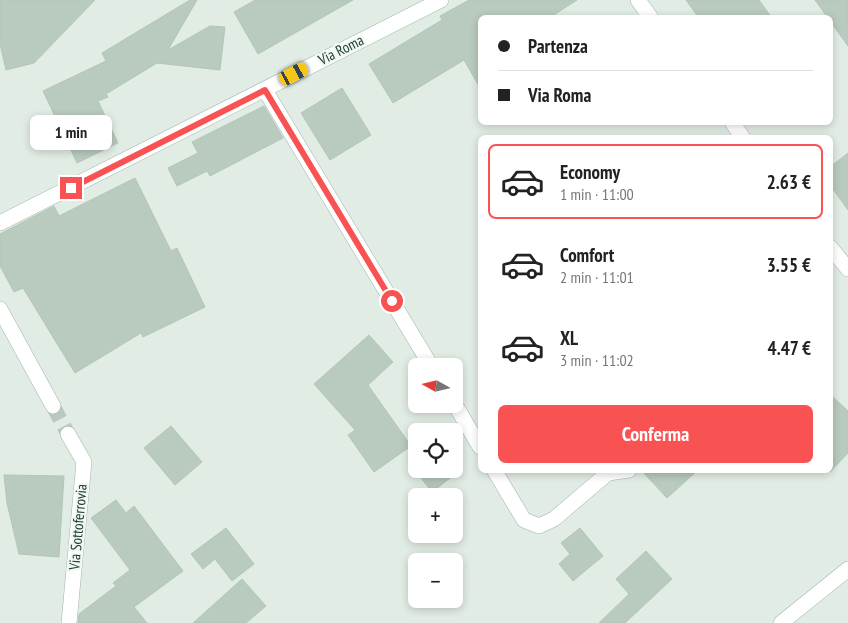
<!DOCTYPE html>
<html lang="it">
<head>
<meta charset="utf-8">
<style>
  :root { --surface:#fff; --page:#f2f2f2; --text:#222; --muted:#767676; --line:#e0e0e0; --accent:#f95253 }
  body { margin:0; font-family:"PT Sans Narrow",sans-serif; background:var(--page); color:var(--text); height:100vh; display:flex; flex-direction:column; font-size:19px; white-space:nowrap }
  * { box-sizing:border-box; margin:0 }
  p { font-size:16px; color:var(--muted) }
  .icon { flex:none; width:28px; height:28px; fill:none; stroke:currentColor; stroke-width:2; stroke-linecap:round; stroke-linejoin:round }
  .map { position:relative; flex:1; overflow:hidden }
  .panel { position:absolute; left:478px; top:135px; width:355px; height:338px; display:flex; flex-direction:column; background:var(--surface); border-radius:8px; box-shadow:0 2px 8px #0003 }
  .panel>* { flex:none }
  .banner { position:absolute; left:478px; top:15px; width:355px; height:110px; border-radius:8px; box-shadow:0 2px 8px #0003; display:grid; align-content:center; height:110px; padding:0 20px; background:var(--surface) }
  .needle { width:32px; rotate:278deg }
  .tools { position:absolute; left:408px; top:358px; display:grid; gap:10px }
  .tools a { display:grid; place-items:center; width:55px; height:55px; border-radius:8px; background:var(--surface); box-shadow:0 2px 8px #0003; font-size:25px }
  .end { position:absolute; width:22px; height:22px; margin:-11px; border:6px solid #f95253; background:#fff; box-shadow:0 0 0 2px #fff }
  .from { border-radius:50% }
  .bubble { position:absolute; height:35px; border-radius:8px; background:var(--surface); box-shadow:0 2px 8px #0003; font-size:16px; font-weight:600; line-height:35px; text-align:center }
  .car { position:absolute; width:15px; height:30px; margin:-15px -8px; border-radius:6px; box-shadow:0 0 4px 1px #0007; background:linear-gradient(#f5c518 24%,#345 0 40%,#f5c518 0 76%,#345 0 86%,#f5c518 0) }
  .banner b { display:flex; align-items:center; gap:18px; height:48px; font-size:19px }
  .banner b+b { border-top:1px solid var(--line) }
  .banner i { width:12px; height:12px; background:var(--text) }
  ul { padding:9px 0 0; list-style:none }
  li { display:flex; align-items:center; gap:15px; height:75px; margin:0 10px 8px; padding:0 10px; border:2px solid transparent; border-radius:8px }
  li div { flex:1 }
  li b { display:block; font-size:19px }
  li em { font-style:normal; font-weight:600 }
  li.selected { border-color:var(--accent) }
  li>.icon { width:45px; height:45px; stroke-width:1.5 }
  .cta { display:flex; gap:10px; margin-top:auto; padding:10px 20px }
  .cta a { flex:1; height:58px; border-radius:8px; background:var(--accent); color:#fff; font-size:20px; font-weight:600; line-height:58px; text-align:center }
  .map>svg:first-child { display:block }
  .building { fill:#b9cabf; stroke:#b3c6b9 }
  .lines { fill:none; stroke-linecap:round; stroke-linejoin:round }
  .minor-tunnel { stroke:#bac9c0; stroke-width:15; stroke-dasharray:15 8; stroke-linecap:butt }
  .minor-casing { stroke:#a3b4aa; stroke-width:16 }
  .secondary-casing { stroke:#a1bbac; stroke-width:16 }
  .minor { stroke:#fff; stroke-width:15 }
  .secondary { stroke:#fff; stroke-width:15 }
  .route { stroke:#f95253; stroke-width:6 }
  .labels { text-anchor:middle; stroke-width:4.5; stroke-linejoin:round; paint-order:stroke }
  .street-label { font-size:15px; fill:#203e2e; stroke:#f1f8f3 }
</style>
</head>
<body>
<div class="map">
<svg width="848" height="623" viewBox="0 0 848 623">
  <rect width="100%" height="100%" fill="#e1ece4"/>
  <g class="building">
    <path d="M0,0H95L34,63L6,70L0,44Z"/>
    <path d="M190,0H197L168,50L210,26L225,27L220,70L157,63L106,94L108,97L98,101L118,143L77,163L43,91L106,61L102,53Z"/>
    <path d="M255,0H353L258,54L234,12Z"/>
    <path d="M469,0H577L549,18H480V88L464,60L393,103L369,64L442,20L440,16Z"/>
    <path d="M686,0H759L772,18H699Z"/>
    <path d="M815,0H848V46L830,21V18H828Z"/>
    <path d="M342,88L371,135L330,160L301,113Z"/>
    <path d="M264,106L283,138L210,176L207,171L177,186L168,168L198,153L192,142Z"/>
    <path d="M848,153V210L830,185V167Z"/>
    <path d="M135,178L171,251L177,248L205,307L143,337L141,333L75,373L23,288L14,292L0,266V234L54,206L59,216Z"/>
    <path d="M369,335L393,362L368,385L411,446L374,472L348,435L355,430L314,384Z"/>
    <path d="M830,394L848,411V453L830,472Z"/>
    <path d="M171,426L202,462L175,485L144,448Z"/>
    <path d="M414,469H462L432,492Z"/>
    <path d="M641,470H698L667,498Z"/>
    <path d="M4,475L64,476L59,557L19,554L7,503Z"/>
    <path d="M116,500L126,513L134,506L183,571L134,607L147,623H78L79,614L116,586L113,583L130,570L91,518Z"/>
    <path d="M226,528L254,564L232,581L215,559L203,569L191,554Z"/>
    <path d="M580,528L603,556L573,581L559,564L570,554L561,543Z"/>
    <path d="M646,551L672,579L625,623H599L629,594L616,579Z"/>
    <path d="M242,579L266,606L246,623H193Z"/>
  </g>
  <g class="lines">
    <path class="minor-tunnel" d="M53,406L68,434"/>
    <g class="minor-casing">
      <g id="minor">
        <path d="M638,0L651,18"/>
        <path d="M265,90L431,366"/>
        <path d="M732,122L743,138"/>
        <path d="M830,247L848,269"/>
        <path d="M0,309L53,406"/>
        <path d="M454,403L480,447"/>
        <path d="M68,434L84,462L69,623"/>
        <path d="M494,470L524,520L539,526L554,519L608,473L629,470"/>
        <path d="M781,623L848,569"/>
      </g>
    </g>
    <g class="secondary-casing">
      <path id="secondary" d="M0,223L441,0"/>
    </g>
    <use href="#minor" class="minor"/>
    <use href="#secondary" class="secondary"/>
  </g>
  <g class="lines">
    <path class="route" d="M71,188L265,90L392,301"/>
  </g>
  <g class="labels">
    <g class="street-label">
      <text transform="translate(341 50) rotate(-27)" y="5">Via Roma</text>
      <text transform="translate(78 527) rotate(-85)" y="5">Via Sottoferrovia</text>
    </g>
  </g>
</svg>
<div class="tools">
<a><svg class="needle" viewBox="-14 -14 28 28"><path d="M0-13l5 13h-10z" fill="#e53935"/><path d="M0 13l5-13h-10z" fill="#767676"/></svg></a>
<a><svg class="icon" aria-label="locate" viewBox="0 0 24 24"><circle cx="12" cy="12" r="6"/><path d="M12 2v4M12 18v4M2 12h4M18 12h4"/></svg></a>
<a>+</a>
<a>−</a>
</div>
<i class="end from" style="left:392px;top:301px"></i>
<i class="end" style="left:71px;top:188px"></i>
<div class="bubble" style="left:30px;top:115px;width:82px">1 min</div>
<i class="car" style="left:294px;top:74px;rotate:62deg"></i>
<div class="banner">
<b><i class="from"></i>Partenza</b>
<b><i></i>Via Roma</b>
</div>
<section class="panel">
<ul>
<li class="selected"><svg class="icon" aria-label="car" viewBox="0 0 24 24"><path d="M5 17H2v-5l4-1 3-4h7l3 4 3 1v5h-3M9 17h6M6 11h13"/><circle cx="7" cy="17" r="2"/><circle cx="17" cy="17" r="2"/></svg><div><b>Economy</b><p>1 min · 11:00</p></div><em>2.63 €</em></li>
<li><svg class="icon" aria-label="car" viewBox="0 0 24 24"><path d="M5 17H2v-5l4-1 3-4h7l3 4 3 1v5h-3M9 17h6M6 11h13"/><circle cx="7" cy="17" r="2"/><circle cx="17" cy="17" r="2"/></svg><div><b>Comfort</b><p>2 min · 11:01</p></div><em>3.55 €</em></li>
<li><svg class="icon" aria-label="car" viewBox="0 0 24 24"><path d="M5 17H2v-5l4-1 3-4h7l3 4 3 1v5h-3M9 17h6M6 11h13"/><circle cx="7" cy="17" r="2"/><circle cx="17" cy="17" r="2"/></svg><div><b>XL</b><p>3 min · 11:02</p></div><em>4.47 €</em></li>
</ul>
<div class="cta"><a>Conferma</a></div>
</section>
</div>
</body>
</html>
